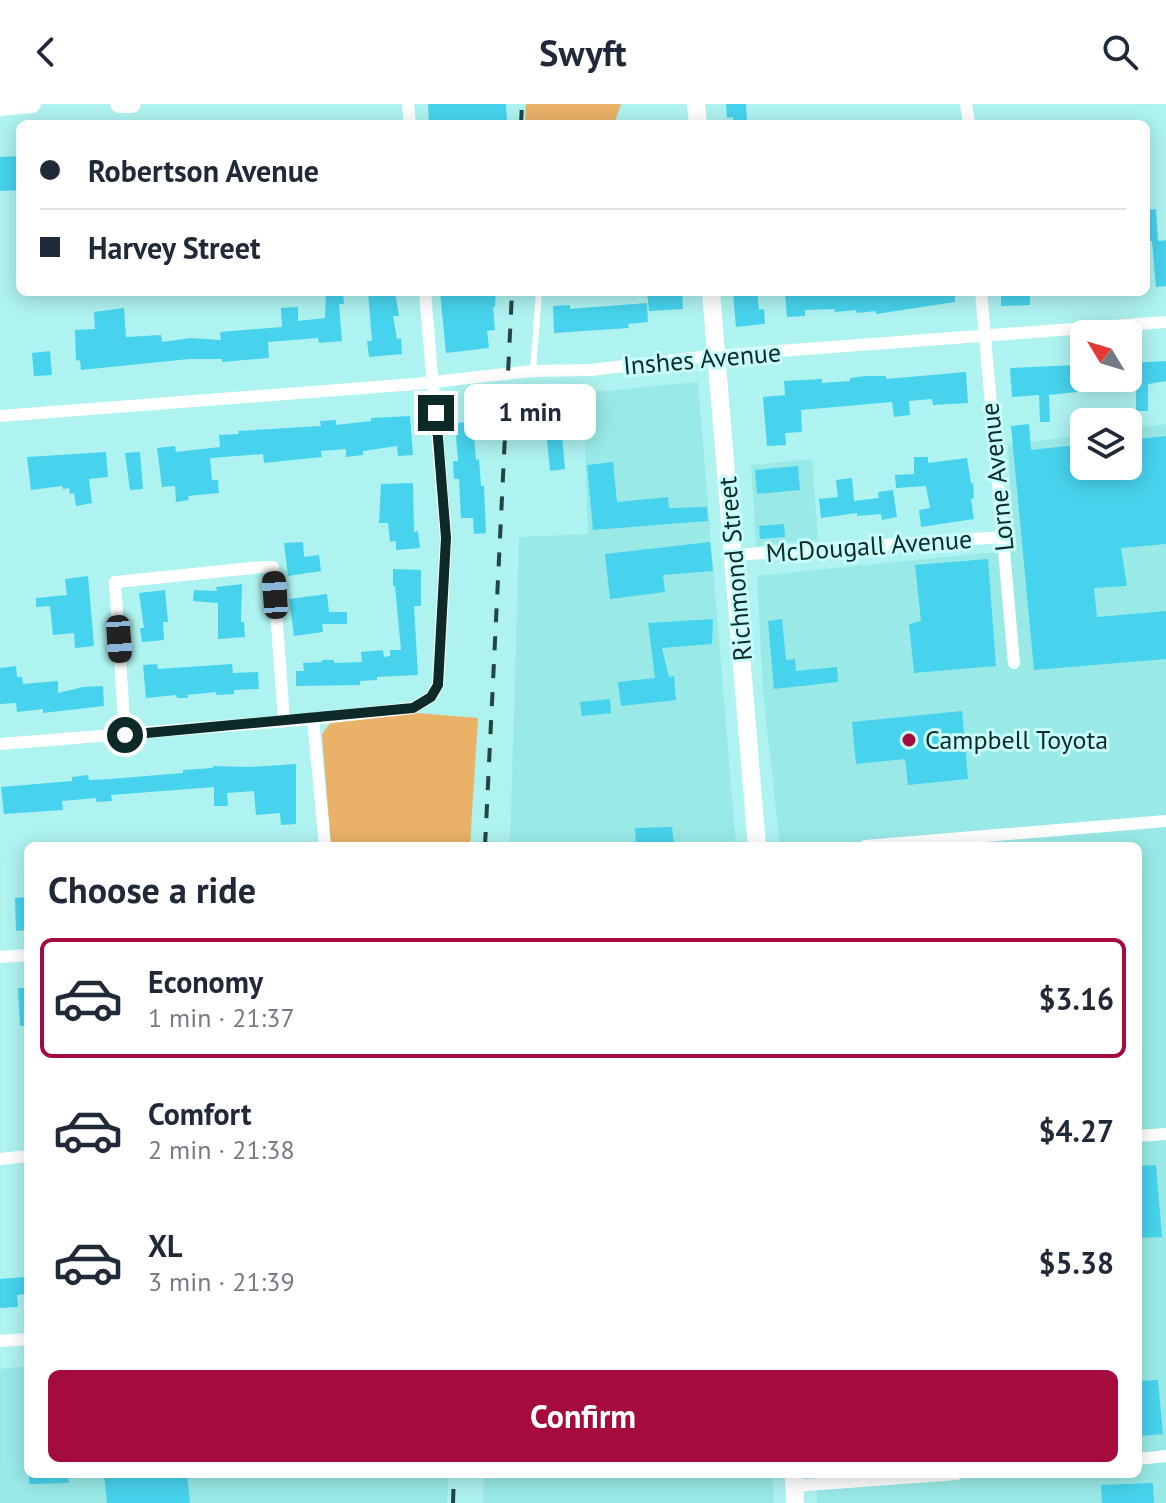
<!DOCTYPE html>
<html lang="en">
<head>
<meta charset="utf-8">
<style>
  :root { --surface:#fff; --page:#f2f2f3; --text:#1f2937; --muted:#747a83; --line:#e0e1e3; --accent:#a50b3c }
  body { margin:0; font-family:"PT Sans",sans-serif; background:var(--page); color:var(--text); height:100vh; display:flex; flex-direction:column; font-size:30px; white-space:nowrap }
  * { box-sizing:border-box; margin:0 }
  p { font-size:26px; color:var(--muted) }
  .icon { flex:none; width:44px; height:44px; fill:none; stroke:currentColor; stroke-width:2; stroke-linecap:round; stroke-linejoin:round }
  .map { position:relative; flex:1; overflow:hidden }
  .side { position:absolute; left:24px; top:738px; width:1118px; height:636px; display:flex; flex-direction:column; background:var(--surface); border-radius:12px; box-shadow:0 4px 20px #0003 }
  .side>* { flex:none }
  .hud { position:absolute; left:16px; top:16px; width:1134px; height:176px; border-radius:12px; box-shadow:0 4px 20px #0003; display:grid; align-content:center; height:176px; padding:0 24px; background:var(--surface) }
  .needle { width:52px; rotate:308deg }
  .tools { position:absolute; left:1070px; top:216px; display:grid; gap:16px }
  .tools a { display:grid; place-items:center; width:72px; height:72px; border-radius:12px; background:var(--surface); box-shadow:0 4px 20px #0003; font-size:40px }
  .end { position:absolute; width:36px; height:36px; margin:-18px; border:10px solid #0d2a29; background:#fff; box-shadow:0 0 0 4px #fff }
  .from { border-radius:50% }
  .bubble { position:absolute; height:56px; border-radius:12px; background:var(--surface); box-shadow:0 4px 20px #0003; font-size:26px; font-weight:800; line-height:56px; text-align:center }
  .car { position:absolute; width:24px; height:48px; margin:-24px -12px; border-radius:10px; box-shadow:0 0 6px 2px #0007; background:linear-gradient(#222 24%,#8ab4d8 0 40%,#222 0 76%,#8ab4d8 0 86%,#222 0) }
  .hud b { display:flex; align-items:center; gap:28px; height:76px; font-size:30px }
  .hud b+b { border-top:2px solid var(--line) }
  .hud i { width:20px; height:20px; background:var(--text) }
  ul { padding:0; list-style:none }
  li { display:flex; align-items:center; gap:24px; height:120px; margin:0 16px 12px; padding:0 8px; border:4px solid transparent; border-radius:12px }
  li div { flex:1 }
  li b { display:block; font-size:30px }
  li em { font-style:normal; font-weight:800 }
  li.current { border-color:var(--accent) }
  li>.icon { width:72px; height:72px; stroke-width:1.5 }
  h2 { padding:0 24px; font-size:36px; line-height:96px }
  .button { display:flex; gap:16px; margin-top:auto; padding:16px 24px }
  .button a { flex:1; height:92px; border-radius:12px; background:var(--accent); color:#fff; font-size:32px; font-weight:800; line-height:92px; text-align:center }
  header { display:flex; justify-content:space-between; align-items:center; height:104px; padding:0 24px; background:var(--surface); font-size:36px; font-weight:800 }
  .map>svg:first-child { display:block }
  .built { fill:#99eae7 }
  .green { fill:#eab268 }
  .building { fill:#47d3ed }
  .lines { fill:none; stroke-linecap:round; stroke-linejoin:round }
  .lane { stroke:#fff; stroke-width:6 }
  .street { stroke:#fff; stroke-width:12 }
  .secondary { stroke:#fff; stroke-width:18 }
  .rail { stroke:#234544; stroke-width:4; stroke-dasharray:14 14; stroke-linecap:butt }
  .route { stroke:#0d2a29; stroke-width:10 }
  .poi-dot { fill:#a50b3c; stroke:#c7fdfb; stroke-width:3 }
  .labels { text-anchor:middle; stroke-width:6; stroke-linejoin:round; paint-order:stroke }
  .street-label { font-size:26px; fill:#0d2a29; stroke:#c7fdfb }
  .poi-label { font-size:26px; fill:#0d2a29; stroke:#c7fdfb; text-anchor:start }
</style>
</head>
<body>
<header><svg class="icon" aria-label="back" viewBox="0 0 24 24"><path d="M15 5l-7 7 7 7"/></svg>Swyft<svg class="icon" aria-label="search" viewBox="0 0 24 24"><circle cx="10" cy="10" r="6"/><path d="M15 15l6 6"/></svg></header>
<div class="map">
<svg width="1166" height="1399" viewBox="0 0 1166 1399">
  <rect width="100%" height="100%" fill="#aef3f0"/>
  <g class="built">
    <path d="M698,278L736,742H510L519,433L588,430L583,289Z"/>
    <path d="M1166,320V1399H817L816,1370H1138V742H780L763,589L757,472L1014,446L1008,341L1084,331V362H1128V325Z"/>
    <path d="M812,355L818,436L756,442L751,361Z"/>
    <path d="M28,1262V1370H449L447,1399H0V1265Z"/>
    <path d="M484,1370H773L774,1399H483Z"/>
  </g>
  <g class="green">
    <path d="M526,0H621L614,20H525Z"/>
    <path d="M417,609L478,614L470,742H331L322,630L331,618Z"/>
  </g>
  <g class="building">
    <path d="M428,0H506L507,18L429,20Z"/>
    <path d="M726,0H746L747,18L733,19V13L727,14Z"/>
    <path d="M20,52V86L0,87V53Z"/>
    <path d="M1156,105L1158,137L1166,136V182L1156,183L1152,137L1146,138V106Z"/>
    <path d="M326,188H343L344,200H339L342,237L319,239L318,234L268,238L269,254L222,258V255H189L81,266L80,256L76,257L75,226L95,225L94,208L124,204L126,233L161,231L162,238L191,234L221,236L220,228L282,223L281,204L298,203V217L325,214Z"/>
    <path d="M368,188H395L399,212H393L397,235L401,234L402,250L369,253L367,237H372Z"/>
    <path d="M440,188H496L495,203H493L495,226L487,227L489,244L446,249Z"/>
    <path d="M647,188H682L683,205L649,207Z"/>
    <path d="M742,188H757L759,206L764,205L765,220L736,223L733,189Z"/>
    <path d="M785,188H955V198L876,210V207L857,209L856,206L835,208L834,205L805,206V212L787,213Z"/>
    <path d="M1001,188H1030V201L1001,202Z"/>
    <path d="M647,199L648,218L628,220L629,224L554,229L553,202L570,201V205Z"/>
    <path d="M50,247L52,271L34,272L32,249Z"/>
    <path d="M1166,257V277L1148,280V307H1136V281H1128V259Z"/>
    <path d="M1077,261L1078,274H1104L1105,285L1049,291L1050,318H1040L1039,291L1012,293L1010,264Z"/>
    <path d="M966,268L968,299L933,301L932,295L909,297L910,311L894,313L892,298L801,306L802,328L785,329L786,341L767,342L763,293L785,291L784,277L822,275V279L850,277V274L865,272H886V275Z"/>
    <path d="M562,295H580V330L562,331L565,365L550,367L547,336H542L541,325L522,327L521,303L562,300Z"/>
    <path d="M410,312L413,351L398,352L397,342L363,347V351L346,353V345L321,347L322,353L264,359L263,350L210,354L212,376H218L219,389L188,392L189,396L176,398L175,382L162,383L157,344L175,342L176,348L220,343L219,331L239,330L238,327L321,322L320,317L336,316V321L371,317V314Z"/>
    <path d="M473,318L476,356L479,355L481,382H484L486,429L474,430L473,414H461L459,375H454L453,357H458L455,319Z"/>
    <path d="M1029,320L1031,346L1084,340V362H1128V336L1166,332V440L1121,444L1127,482L1094,484L1097,513L1166,507V555L1034,566L1011,322Z"/>
    <path d="M106,348L108,373L89,375L92,399L76,402L74,389L70,390L69,384L63,385L62,382L31,386L27,353Z"/>
    <path d="M140,348L143,385L130,386L125,349Z"/>
    <path d="M914,353H928V359L967,354L971,379H973L974,394L971,395L974,415L921,423L919,406L930,404L926,382L896,384L895,371L914,370Z"/>
    <path d="M613,358L617,398L668,393L669,404L707,403L708,417L593,426L587,361Z"/>
    <path d="M798,362L800,386L757,390L755,366Z"/>
    <path d="M852,374L854,397L879,394L878,388L893,386L897,413L882,416L881,410L857,412V409L821,414L819,395L838,393L836,376Z"/>
    <path d="M413,379L414,428L418,427L420,444L396,446V437L390,438L388,419H379L381,380Z"/>
    <path d="M784,420L785,433L760,435L759,422Z"/>
    <path d="M303,438L304,453L319,451L321,467L288,472L284,439Z"/>
    <path d="M710,438L713,467L663,471L665,488L610,495L605,450Z"/>
    <path d="M988,455L996,562L914,569L909,520L921,517L915,461Z"/>
    <path d="M393,465L421,466V502H414L418,571L377,573V576L360,577V581L296,582V567H304L303,559L322,558V556H334V559L362,558L361,548L383,546L384,553L390,552V546H401L395,482H393Z"/>
    <path d="M88,472L94,542L75,544L74,529L53,531L50,502L36,503V494L67,491L65,475Z"/>
    <path d="M242,480L241,518H244L245,533L218,535V499L193,497L194,486L217,487L216,483Z"/>
    <path d="M165,486L168,518H163L164,536L142,538L140,524H144L139,489Z"/>
    <path d="M327,490L329,508H347V520H322L323,528L294,532L289,495Z"/>
    <path d="M713,515L712,540L662,544L669,573L674,572L676,596L621,602L618,578L655,574L648,519Z"/>
    <path d="M782,515L786,556L795,555L796,567L837,563L838,578L774,585L768,517Z"/>
    <path d="M157,560L158,565L232,560L233,569L258,568L259,585L234,586V590L216,591V588L187,591L188,594H177L176,591L146,594L143,561Z"/>
    <path d="M16,562L17,573H22L23,580L58,577V589L83,583L103,582L104,602L43,609V605L17,608L16,599L0,600V564Z"/>
    <path d="M610,595L611,609L582,612L580,598Z"/>
    <path d="M962,607L968,675L908,681L905,655L856,660L852,618Z"/>
    <path d="M296,660V720L281,721L280,709L256,711L254,687L227,689L228,702H214V683L111,691L112,697L96,698V694L62,697L63,706L4,710L1,683L72,677V673L88,671L89,676L110,675L183,669V666L213,664V662L248,663Z"/>
    <path d="M672,723L674,742H636L635,724Z"/>
    <path d="M28,793V826L16,827L15,794Z"/>
    <path d="M18,884H28V922H20Z"/>
    <path d="M1156,1061L1162,1133L1138,1134V1062Z"/>
    <path d="M25,1173L26,1190L17,1191L18,1203L0,1204V1175Z"/>
    <path d="M1158,1276L1163,1330L1139,1332L1138,1277Z"/>
    <path d="M29,1370H68L69,1379L29,1380Z"/>
    <path d="M104,1370H187L190,1399H107Z"/>
    <path d="M1153,1379L1154,1399H1102L1101,1381Z"/>
  </g>
  <g class="lines">
    <path class="lane" d="M533,267L539,188"/>
    <g class="street">
      <path d="M408,0L410,20"/>
      <path d="M966,0L969,20"/>
      <path d="M981,188L1014,559"/>
      <path d="M0,312L415,280L533,267L591,266L700,253L1166,218"/>
      <path d="M734,451L1004,433"/>
      <path d="M313,615L325,742"/>
      <path d="M125,631L115,478L262,463H273L284,617"/>
      <path d="M0,640L313,615L413,604L431,593L438,581L446,434L425,188"/>
      <path d="M865,742L1166,717"/>
      <path d="M0,853L28,851"/>
      <path d="M1138,1032L1166,1030"/>
      <path d="M0,1055L28,1052"/>
      <path d="M0,1237L28,1235"/>
      <path d="M1138,1355L1166,1352"/>
      <path d="M794,1382L957,1370"/>
    </g>
    <g class="secondary">
      <path d="M119,0H132"/>
      <path d="M696,0L698,20"/>
      <path d="M0,3L32,0"/>
      <path d="M711,188L757,742"/>
      <path d="M794,1370L795,1399"/>
    </g>
    <g class="rail">
      <path d="M521,20L522,0"/>
      <path d="M485,742L512,188"/>
      <path d="M453,1399L454,1370"/>
    </g>
  </g>
  <g class="lines">
    <path class="route" d="M125,631L413,604L431,593L438,581L446,434L436,309"/>
  </g>
  <circle class="poi-dot" cx="909" cy="636" r="8"/>
  <g class="labels">
    <g class="street-label">
      <text transform="translate(702 255) rotate(-5)" y="9">Inshes Avenue</text>
      <text transform="translate(997 373) rotate(-96)" y="9">Lorne Avenue</text>
      <text transform="translate(869 442) rotate(-4)" y="9">McDougall Avenue</text>
      <text transform="translate(735 465) rotate(-95)" y="9">Richmond Street</text>
    </g>
    <g class="poi-label">
      <text x="925" y="645">Campbell Toyota</text>
    </g>
  </g>
</svg>
<div class="tools">
<a><svg class="needle" viewBox="-14 -14 28 28"><path d="M0-13l5 13h-10z" fill="#e53935"/><path d="M0 13l5-13h-10z" fill="#747a83"/></svg></a>
<a><svg class="icon" aria-label="layers" viewBox="0 0 24 24"><path d="M12 4l9 5-9 5-9-5zM3 14l9 5 9-5"/></svg></a>
</div>
<i class="end from" style="left:125px;top:631px"></i>
<i class="end" style="left:436px;top:309px"></i>
<div class="bubble" style="left:464px;top:280px;width:132px">1 min</div>
<i class="car" style="left:275px;top:491px;rotate:356deg"></i>
<i class="car" style="left:119px;top:535px;rotate:176deg"></i>
<div class="hud">
<b><i class="from"></i>Robertson Avenue</b>
<b><i></i>Harvey Street</b>
</div>
<section class="side">
<h2>Choose a ride</h2>
<ul>
<li class="current"><svg class="icon" aria-label="car" viewBox="0 0 24 24"><path d="M5 17H2v-5l4-1 3-4h7l3 4 3 1v5h-3M9 17h6M6 11h13"/><circle cx="7" cy="17" r="2"/><circle cx="17" cy="17" r="2"/></svg><div><b>Economy</b><p>1 min · 21:37</p></div><em>$3.16</em></li>
<li><svg class="icon" aria-label="car" viewBox="0 0 24 24"><path d="M5 17H2v-5l4-1 3-4h7l3 4 3 1v5h-3M9 17h6M6 11h13"/><circle cx="7" cy="17" r="2"/><circle cx="17" cy="17" r="2"/></svg><div><b>Comfort</b><p>2 min · 21:38</p></div><em>$4.27</em></li>
<li><svg class="icon" aria-label="car" viewBox="0 0 24 24"><path d="M5 17H2v-5l4-1 3-4h7l3 4 3 1v5h-3M9 17h6M6 11h13"/><circle cx="7" cy="17" r="2"/><circle cx="17" cy="17" r="2"/></svg><div><b>XL</b><p>3 min · 21:39</p></div><em>$5.38</em></li>
</ul>
<div class="button"><a>Confirm</a></div>
</section>
</div>
</body>
</html>
